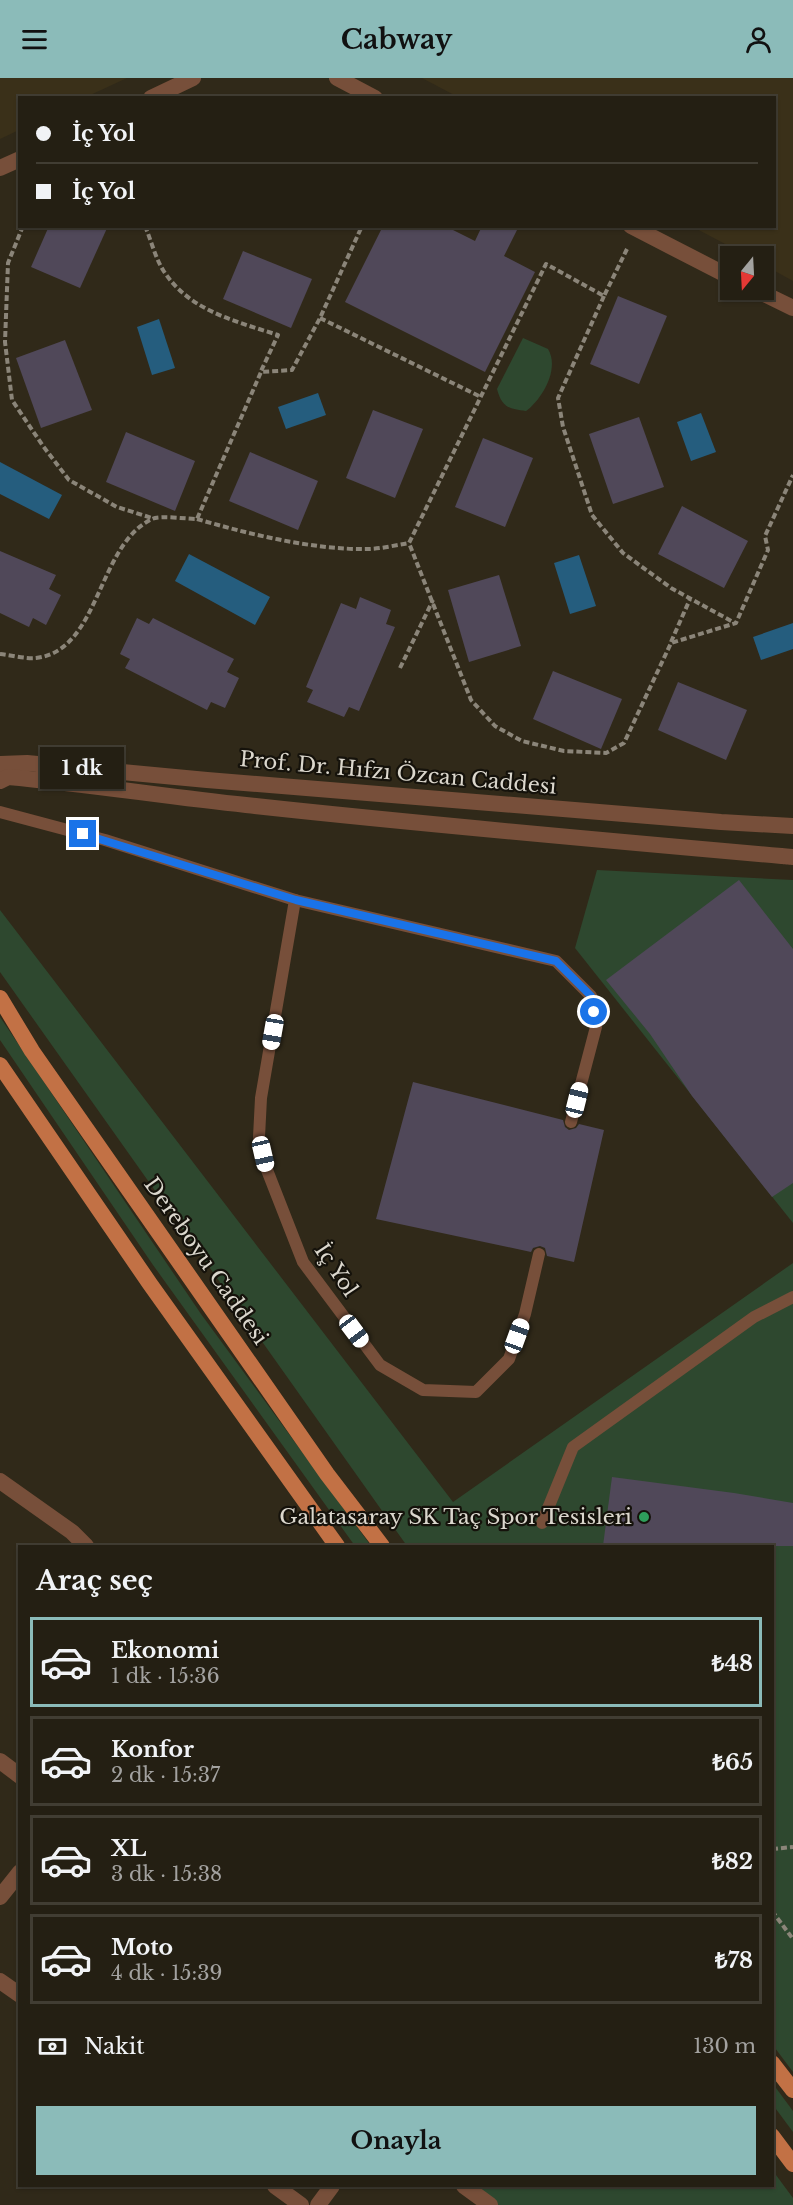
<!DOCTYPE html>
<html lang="tr">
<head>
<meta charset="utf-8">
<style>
  :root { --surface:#241f13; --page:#302c21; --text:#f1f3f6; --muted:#a3a2a0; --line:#413d33; --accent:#8bbbb9 }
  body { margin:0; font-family:"Libre Baskerville",serif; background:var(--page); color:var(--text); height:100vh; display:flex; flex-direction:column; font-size:22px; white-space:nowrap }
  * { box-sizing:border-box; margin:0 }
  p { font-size:20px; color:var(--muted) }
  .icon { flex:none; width:33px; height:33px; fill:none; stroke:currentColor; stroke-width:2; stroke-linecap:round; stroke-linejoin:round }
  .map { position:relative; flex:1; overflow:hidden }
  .sheet { position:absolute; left:18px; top:1467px; width:756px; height:642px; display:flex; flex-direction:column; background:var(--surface); border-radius:0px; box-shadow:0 2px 4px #0004,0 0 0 2px var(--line) }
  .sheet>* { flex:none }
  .banner { position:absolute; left:18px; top:18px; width:758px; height:132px; border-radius:0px; box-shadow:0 2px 4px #0004,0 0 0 2px var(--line); display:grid; align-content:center; height:132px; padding:0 18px; background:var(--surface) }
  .needle { width:39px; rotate:198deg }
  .tools { position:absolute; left:720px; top:168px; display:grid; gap:12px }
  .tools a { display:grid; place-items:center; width:54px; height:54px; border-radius:0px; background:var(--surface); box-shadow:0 2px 4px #0004,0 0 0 2px var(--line); font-size:30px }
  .end { position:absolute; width:27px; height:27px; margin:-14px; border:8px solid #1a73e8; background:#fff; box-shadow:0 0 0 3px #fff }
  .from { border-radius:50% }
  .bubble { position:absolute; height:42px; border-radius:0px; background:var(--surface); box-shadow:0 2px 4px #0004,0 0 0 2px var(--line); font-size:20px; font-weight:700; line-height:42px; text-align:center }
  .car { position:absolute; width:18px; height:36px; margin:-18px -9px; border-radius:8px; box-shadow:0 0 4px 2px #0007; background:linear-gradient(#fff 24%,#345 0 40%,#fff 0 76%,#345 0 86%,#fff 0) }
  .banner b { display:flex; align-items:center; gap:21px; height:57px; font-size:22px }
  .banner b+b { border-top:2px solid var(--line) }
  .banner i { width:15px; height:15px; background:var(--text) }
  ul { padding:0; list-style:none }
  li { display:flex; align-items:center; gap:18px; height:90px; margin:0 12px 9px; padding:0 6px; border:3px solid var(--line); border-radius:0px }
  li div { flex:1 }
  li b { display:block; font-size:22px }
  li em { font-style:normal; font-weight:700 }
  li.selected { border-color:var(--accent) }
  li>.icon { width:54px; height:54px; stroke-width:1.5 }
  h2 { padding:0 18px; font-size:27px; line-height:72px }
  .pay { display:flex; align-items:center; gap:15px; height:66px; padding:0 18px; font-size:22px }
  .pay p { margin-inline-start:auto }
  .button { display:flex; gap:12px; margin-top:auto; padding:12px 18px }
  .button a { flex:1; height:69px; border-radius:0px; background:var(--accent); color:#111; font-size:24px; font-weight:700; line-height:69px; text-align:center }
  header { display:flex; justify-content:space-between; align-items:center; height:78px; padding:0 18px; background:var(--accent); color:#111; font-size:27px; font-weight:700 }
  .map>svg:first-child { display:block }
  .built { fill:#3a3019 }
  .green { fill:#2e482f }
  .water { fill:#255d7e }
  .building { fill:#504859 }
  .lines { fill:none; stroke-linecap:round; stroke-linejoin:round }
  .path { stroke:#8b8579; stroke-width:4; stroke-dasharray:6 3; stroke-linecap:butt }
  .service { stroke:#774f3a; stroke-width:12 }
  .minor { stroke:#774f3a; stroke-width:16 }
  .tertiary { stroke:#774f3a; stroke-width:16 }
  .primary { stroke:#c27145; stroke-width:16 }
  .route { stroke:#1a73e8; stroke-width:8 }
  .leisure-dot { fill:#2e9e5b; stroke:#15120b; stroke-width:2 }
  .labels { text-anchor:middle; stroke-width:4.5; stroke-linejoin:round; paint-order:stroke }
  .street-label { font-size:21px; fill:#dbd7cd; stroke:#15120b }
  .poi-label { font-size:21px; fill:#dbd7cd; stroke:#15120b; text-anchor:end }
</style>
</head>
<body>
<header><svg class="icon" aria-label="menu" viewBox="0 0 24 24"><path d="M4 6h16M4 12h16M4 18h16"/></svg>Cabway<svg class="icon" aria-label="person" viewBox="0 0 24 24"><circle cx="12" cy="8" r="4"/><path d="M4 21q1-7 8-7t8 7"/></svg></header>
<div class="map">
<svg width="793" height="2127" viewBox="0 0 793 2127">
  <rect width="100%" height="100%" fill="#302919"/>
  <g class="built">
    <path d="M0,0H127L86,19L20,20L19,52L0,61Z"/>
    <path d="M422,0H793V203L764,187V178H748L693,149L774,148V20L458,19Z"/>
  </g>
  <g class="green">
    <path d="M523,260L548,271C560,291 542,321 526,333C508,331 502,329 497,311Z"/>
    <path d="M597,792L793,802V1145L575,870Z"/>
    <path d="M0,832L453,1424L793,1185V1994L772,1966V1468H407L0,894Z"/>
    <path d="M0,939L201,1236L371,1468H355L153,1187L0,962Z"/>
    <path d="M773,2006L793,2033V2054L773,2027Z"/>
    <path d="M773,2093L793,2120V2127H493L467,2108H772Z"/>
  </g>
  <g class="water">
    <path d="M159,241L175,290L152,297L137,249Z"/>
    <path d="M318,315L326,337L286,351L278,329Z"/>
    <path d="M701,335L716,374L691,383L677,344Z"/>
    <path d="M0,384L62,417L49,441L0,416Z"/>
    <path d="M189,476L270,519L255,547L175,503Z"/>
    <path d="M579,477L596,528L570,536L554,485Z"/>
    <path d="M793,545V571L761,582L753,559Z"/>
  </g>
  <g class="building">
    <path d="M49,148H108L80,210L31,189Z"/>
    <path d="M383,148H445L475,163L482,148H519L504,178L535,194L485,294L345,224Z"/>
    <path d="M243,173L312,201L291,250L223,221Z"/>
    <path d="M618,218L667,238L639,306L590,286Z"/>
    <path d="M65,262L92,332L41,350L16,280Z"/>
    <path d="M373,332L423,351L395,420L346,400Z"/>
    <path d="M639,339L664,409L613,426L589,356Z"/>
    <path d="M126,354L195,383L175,433L106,404Z"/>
    <path d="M483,360L533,380L505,449L455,429Z"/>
    <path d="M250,374L318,403L298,452L229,423Z"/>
    <path d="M682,428L748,463L724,510L658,476Z"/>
    <path d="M0,473L56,497L49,511L61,517L46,547L33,540L29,549L0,535Z"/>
    <path d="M499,497L521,568L469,584L448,512Z"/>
    <path d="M360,519L391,532L386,546L395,549L359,633L349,629L344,639L307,624L313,612L306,609L341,525L356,531Z"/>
    <path d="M137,540L149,546L153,540L234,581L227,594L239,600L225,630L211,624L207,632L125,590L130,581L120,576Z"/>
    <path d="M553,593L622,621L601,671L533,641Z"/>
    <path d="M678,604L747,632L726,682L658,652Z"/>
    <path d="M739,802L793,871V1105L772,1119L692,1018L650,956L606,902Z"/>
    <path d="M413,1004L563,1042L565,1049L569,1052L576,1050L579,1046L604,1052L574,1184L547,1178L545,1170L540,1168L533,1170L531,1174L376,1141Z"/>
    <path d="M612,1399L734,1415L793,1425V1468H603Z"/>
  </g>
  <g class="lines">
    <g class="path">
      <path d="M23,148L8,185L5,264L12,322L43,368L69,402L117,429L152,440"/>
      <path d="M145,148C151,162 155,179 163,192C189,233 235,243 278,257L261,293"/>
      <path d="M627,171L604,218L546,186L409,465L471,622L495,648L522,663L564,673L606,675L624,665L671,565L736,545L768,472L765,458L793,397"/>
      <path d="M604,218L558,320L563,349L592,437L623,475L671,510L735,545"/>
      <path d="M320,240L481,319"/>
      <path d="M197,441C248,456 314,472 367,471C381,471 396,467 409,465"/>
      <path d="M671,564L690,521"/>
      <path d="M0,576C11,577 25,581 36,580C100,573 97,467 152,441C160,437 187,441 197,441L261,294L292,292L320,240L362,148"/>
      <path d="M400,590L433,522"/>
      <path d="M772,1771L793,1769"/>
      <path d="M772,1833L793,1861"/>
    </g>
    <g class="service">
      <path d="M0,734L105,762L295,822L556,883L591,918L596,949L571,1044"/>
      <path d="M295,822L261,1020L259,1059L267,1092L303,1184L380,1287L423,1312L476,1314L509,1281L525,1236L539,1176"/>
      <path d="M542,1445L573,1369L754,1239L793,1219"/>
    </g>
    <g class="minor">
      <path d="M337,0L375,20"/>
      <path d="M151,20L193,0"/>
      <path d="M0,90L20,81"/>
      <path d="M631,148L730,199"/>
      <path d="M756,212L793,230"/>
      <path d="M0,1403L72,1454L86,1468"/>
      <path d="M0,1683L20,1698"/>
      <path d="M0,1819L20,1794"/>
      <path d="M0,1903L20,1917"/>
      <path d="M275,2108L301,2127"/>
      <path d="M464,2108L490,2127"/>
      <path d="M318,2127L332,2108"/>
    </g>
    <g class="tertiary">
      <path d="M0,686L27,685L207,702L721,744L793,748"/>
      <path d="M0,703L8,699C88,706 167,719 246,727C428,747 611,763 793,779"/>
    </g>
    <g class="primary">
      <path d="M0,920L32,973L327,1396L382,1468"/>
      <path d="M0,987L150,1206L337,1468"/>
      <path d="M772,1985L793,2012"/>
      <path d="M772,2058L793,2086"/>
    </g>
  </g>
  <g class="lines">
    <path class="route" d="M83,756L296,822L556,883L591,918L594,934"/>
  </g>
  <circle class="leisure-dot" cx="644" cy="1439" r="6"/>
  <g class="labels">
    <g class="street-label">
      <text transform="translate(398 695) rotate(5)" y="7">Prof. Dr. Hıfzı Özcan Caddesi</text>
      <text transform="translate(206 1183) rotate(55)" y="7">Dereboyu Caddesi</text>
      <text transform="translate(336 1192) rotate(56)" y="7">İç Yol</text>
    </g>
    <g class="poi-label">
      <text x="632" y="1446">Galatasaray SK Taç Spor Tesisleri</text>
    </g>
  </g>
</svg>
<div class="tools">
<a><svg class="needle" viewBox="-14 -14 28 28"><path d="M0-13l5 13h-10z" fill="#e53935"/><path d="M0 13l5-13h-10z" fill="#a3a2a0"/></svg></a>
</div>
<i class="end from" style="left:594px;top:934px"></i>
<i class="end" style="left:83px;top:756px"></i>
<div class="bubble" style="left:40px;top:669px;width:84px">1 dk</div>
<i class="car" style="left:273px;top:954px;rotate:190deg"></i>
<i class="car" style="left:577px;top:1022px;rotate:14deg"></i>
<i class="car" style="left:263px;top:1076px;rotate:167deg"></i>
<i class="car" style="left:354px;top:1253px;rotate:143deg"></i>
<i class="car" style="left:517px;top:1258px;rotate:20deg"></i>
<div class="banner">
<b><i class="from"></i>İç Yol</b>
<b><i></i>İç Yol</b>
</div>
<section class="sheet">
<h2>Araç seç</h2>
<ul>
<li class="selected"><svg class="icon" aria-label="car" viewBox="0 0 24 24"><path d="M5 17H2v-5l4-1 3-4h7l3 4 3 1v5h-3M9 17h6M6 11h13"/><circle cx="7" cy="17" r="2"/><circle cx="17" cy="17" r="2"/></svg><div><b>Ekonomi</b><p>1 dk · 15:36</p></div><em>₺48</em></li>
<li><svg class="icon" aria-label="car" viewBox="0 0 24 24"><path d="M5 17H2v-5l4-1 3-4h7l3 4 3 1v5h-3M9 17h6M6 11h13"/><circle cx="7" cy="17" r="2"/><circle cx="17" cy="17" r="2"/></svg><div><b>Konfor</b><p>2 dk · 15:37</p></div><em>₺65</em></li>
<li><svg class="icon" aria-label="car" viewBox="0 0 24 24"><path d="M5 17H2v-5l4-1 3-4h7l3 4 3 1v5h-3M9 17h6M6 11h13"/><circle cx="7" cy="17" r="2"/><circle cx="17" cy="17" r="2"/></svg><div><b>XL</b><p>3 dk · 15:38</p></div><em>₺82</em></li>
<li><svg class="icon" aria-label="car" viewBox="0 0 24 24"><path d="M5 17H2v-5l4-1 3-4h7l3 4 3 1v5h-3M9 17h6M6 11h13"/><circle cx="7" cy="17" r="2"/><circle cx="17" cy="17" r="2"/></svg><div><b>Moto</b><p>4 dk · 15:39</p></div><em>₺78</em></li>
</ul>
<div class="pay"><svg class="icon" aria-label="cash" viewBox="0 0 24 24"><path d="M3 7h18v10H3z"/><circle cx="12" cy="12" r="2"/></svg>Nakit<p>130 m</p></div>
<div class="button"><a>Onayla</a></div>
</section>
</div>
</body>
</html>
